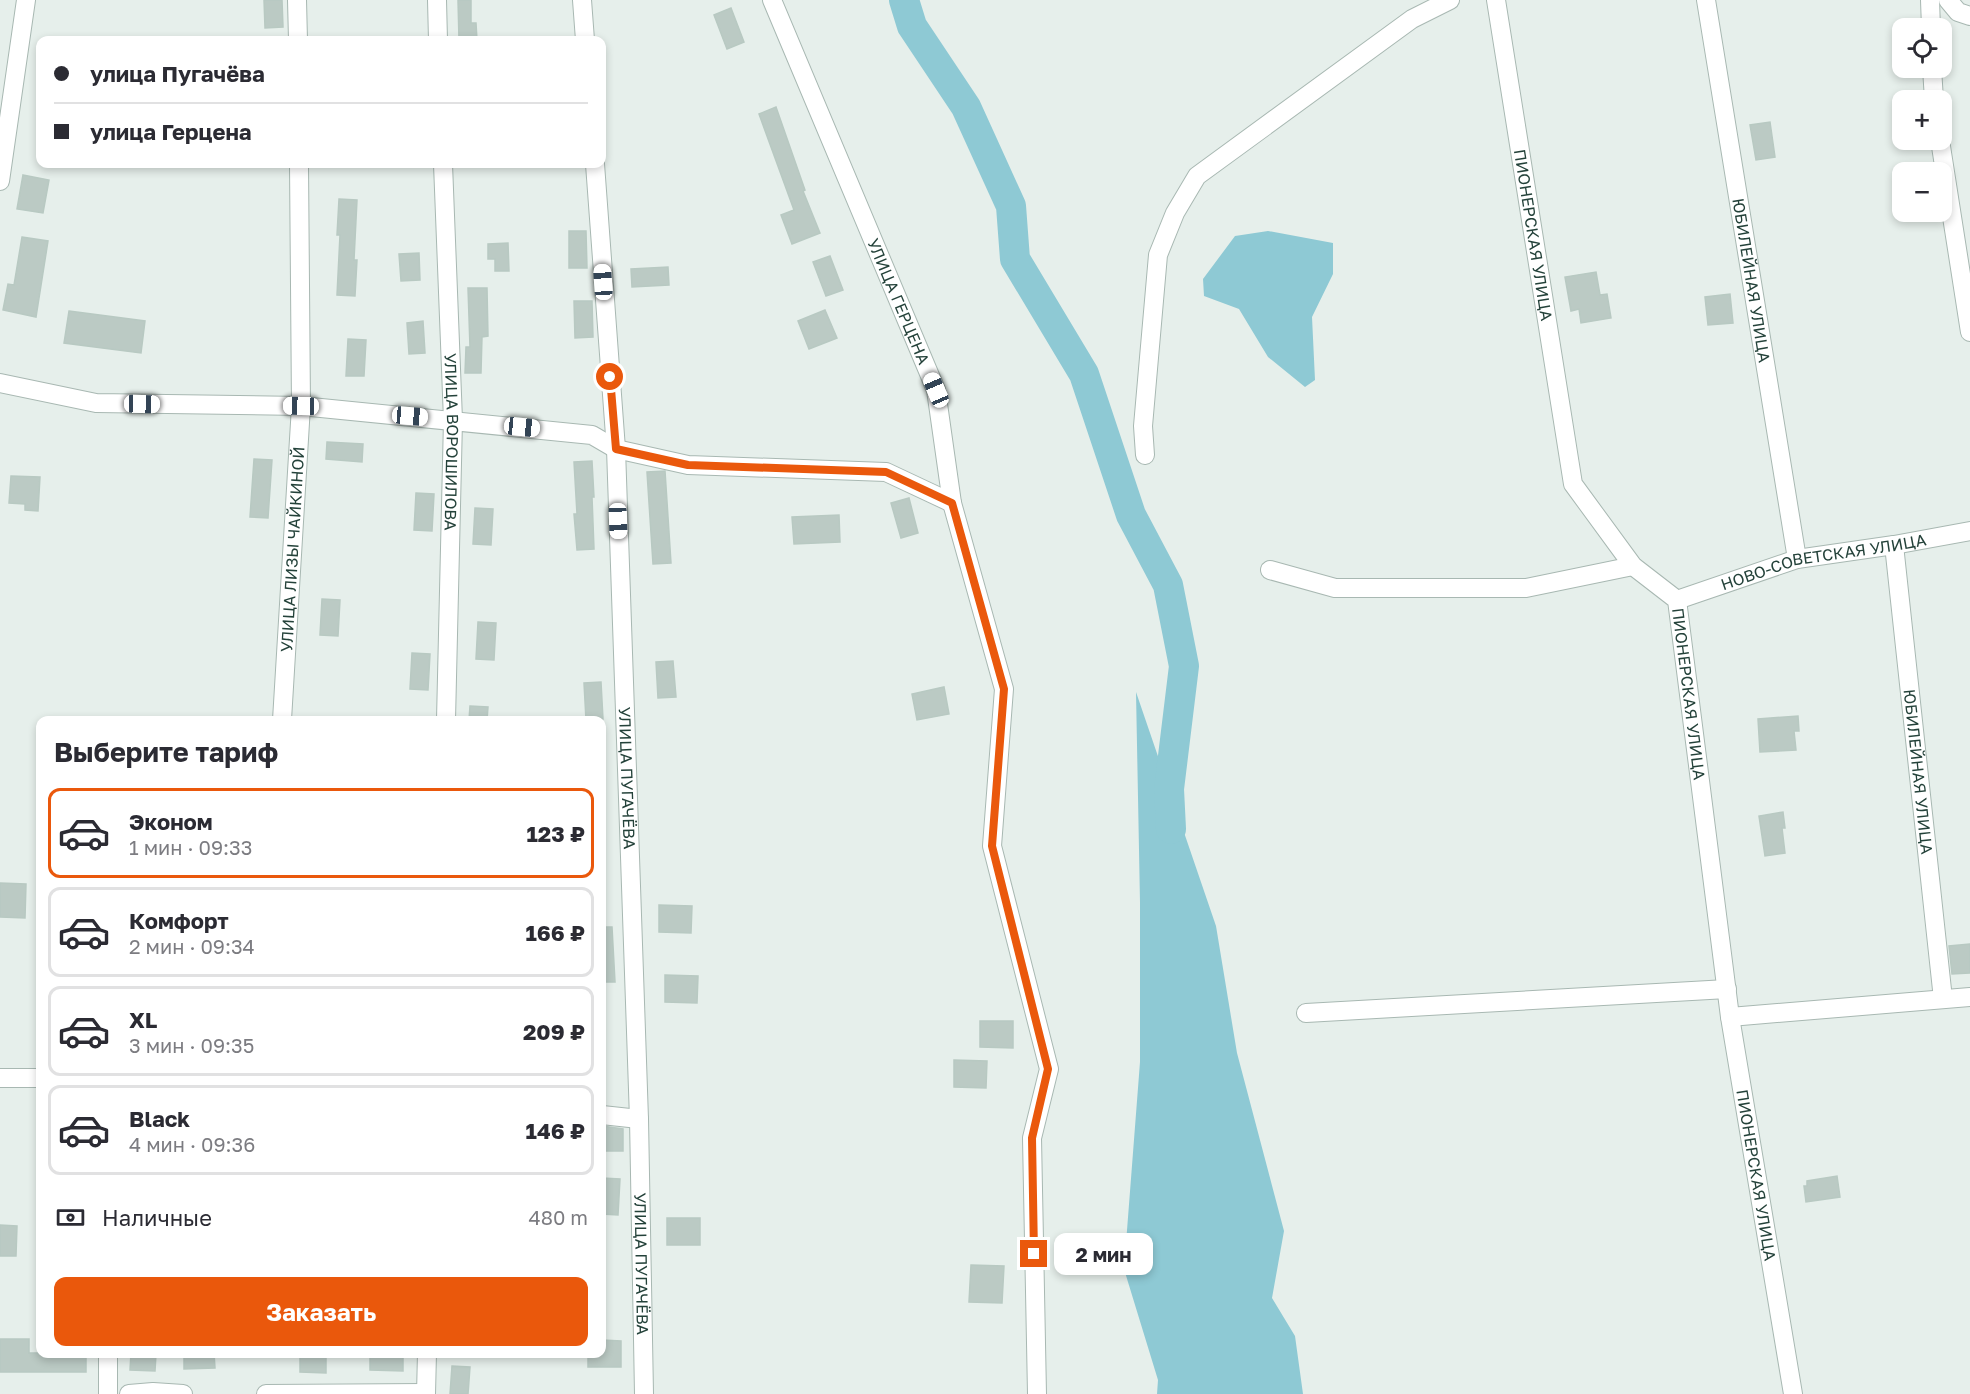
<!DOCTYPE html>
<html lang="ru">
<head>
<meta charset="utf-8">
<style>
  :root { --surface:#fff; --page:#f7f7f7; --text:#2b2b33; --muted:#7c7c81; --line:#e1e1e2; --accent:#ea580c }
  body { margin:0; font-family:"Golos Text",sans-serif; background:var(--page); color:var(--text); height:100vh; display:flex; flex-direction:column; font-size:22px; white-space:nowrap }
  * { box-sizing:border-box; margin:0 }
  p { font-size:20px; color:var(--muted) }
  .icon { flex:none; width:33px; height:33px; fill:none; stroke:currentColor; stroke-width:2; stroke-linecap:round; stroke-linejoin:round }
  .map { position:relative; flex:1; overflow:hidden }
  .drawer { position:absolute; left:36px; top:716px; width:570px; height:642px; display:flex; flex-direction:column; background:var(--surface); border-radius:12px; box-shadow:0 3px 9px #0003 }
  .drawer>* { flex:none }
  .banner { position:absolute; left:36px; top:36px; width:570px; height:132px; border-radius:12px; box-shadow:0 3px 9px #0003; display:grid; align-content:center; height:132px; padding:0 18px; background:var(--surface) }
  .buttons { position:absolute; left:1892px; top:18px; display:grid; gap:12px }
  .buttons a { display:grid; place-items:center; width:60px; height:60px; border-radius:12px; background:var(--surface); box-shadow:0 3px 9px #0003; font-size:30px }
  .end { position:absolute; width:27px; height:27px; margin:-14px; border:8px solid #ea580c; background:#fff; box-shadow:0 0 0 3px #fff }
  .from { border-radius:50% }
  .bubble { position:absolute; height:42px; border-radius:12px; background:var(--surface); box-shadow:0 3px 9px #0003; font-size:20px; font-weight:700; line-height:42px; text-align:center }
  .car { position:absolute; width:18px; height:36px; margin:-18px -9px; border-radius:8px; box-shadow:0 0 4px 2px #0007; background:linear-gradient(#fff 24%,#345 0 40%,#fff 0 76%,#345 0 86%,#fff 0) }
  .banner b { display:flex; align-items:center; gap:21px; height:57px; font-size:22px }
  .banner b+b { border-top:2px solid var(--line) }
  .banner i { width:15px; height:15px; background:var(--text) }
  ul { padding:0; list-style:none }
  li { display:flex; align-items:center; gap:18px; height:90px; margin:0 12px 9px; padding:0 6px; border:3px solid var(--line); border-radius:12px }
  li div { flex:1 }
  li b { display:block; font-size:22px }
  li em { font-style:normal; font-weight:700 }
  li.current { border-color:var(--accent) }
  li>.icon { width:54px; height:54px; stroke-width:1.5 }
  h2 { padding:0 18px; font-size:27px; line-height:72px }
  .pay { display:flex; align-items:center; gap:15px; height:66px; padding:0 18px; font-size:22px }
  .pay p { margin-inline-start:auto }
  .action { display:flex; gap:12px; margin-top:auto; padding:12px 18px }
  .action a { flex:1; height:69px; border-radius:12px; background:var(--accent); color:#fff; font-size:24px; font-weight:700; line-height:69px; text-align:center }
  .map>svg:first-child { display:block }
  .water { fill:#8ec9d4 }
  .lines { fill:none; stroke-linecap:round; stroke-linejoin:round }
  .river { stroke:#8ec9d4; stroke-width:30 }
  .building { fill:#bbcac4; stroke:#b8c9c2; stroke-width:1.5 }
  .minor-casing { stroke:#a8b8b2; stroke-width:20 }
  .minor { stroke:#fff; stroke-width:18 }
  .route { stroke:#ea580c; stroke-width:8 }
  .labels { text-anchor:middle; stroke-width:6; stroke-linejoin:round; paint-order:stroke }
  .street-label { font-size:16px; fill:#24423a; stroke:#f7fbf9 }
</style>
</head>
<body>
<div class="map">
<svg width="1970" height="1394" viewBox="0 0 1970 1394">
  <rect width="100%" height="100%" fill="#e6efeb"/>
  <g class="water">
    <path d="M1268,231L1333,243V274L1312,317L1315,380L1305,387L1268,357L1239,309L1204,296L1203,279L1235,236Z"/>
    <path d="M1136,692L1216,926L1237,1053L1284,1231L1272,1298L1295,1336L1303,1394H1157L1158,1380L1124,1269L1140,1062V902Z"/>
  </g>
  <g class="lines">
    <path class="river" d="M904,0L912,26L966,107L1011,206L1015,259L1084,374L1131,515L1168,585L1184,666L1169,789L1171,829"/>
  </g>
  <g class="building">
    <path d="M264,0H282L283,27L265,28Z"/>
    <path d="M458,0H471V23H476L477,40H459Z"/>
    <path d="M731,8L744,42L727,49L714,15Z"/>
    <path d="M776,107L805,190L803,191L820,233L792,244L781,215L794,210L759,114Z"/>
    <path d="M1770,122L1775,157L1756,160L1750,125Z"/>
    <path d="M23,175L49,180L43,213L17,209Z"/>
    <path d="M339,199L357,200L354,260H357L355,296L337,295L340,235H337Z"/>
    <path d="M569,231H586L587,268H569Z"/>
    <path d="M22,237L48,241L36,317L3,310L8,284L14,285Z"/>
    <path d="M508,243L509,271H495V259H488V244Z"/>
    <path d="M419,253L420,280L401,281L399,254Z"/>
    <path d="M830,256L843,290L826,296L813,262Z"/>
    <path d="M668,267L669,285L632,287L631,269Z"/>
    <path d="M1596,272L1600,295L1607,294L1611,318L1581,323L1579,309L1571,311L1565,277Z"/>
    <path d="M468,288H487L488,336L482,337L481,373H465L466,347H470Z"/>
    <path d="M1730,294L1733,323L1708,325L1705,297Z"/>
    <path d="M574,301H592L593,337L575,338Z"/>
    <path d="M825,310L837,338L809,349L798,321Z"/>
    <path d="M69,311L145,321L141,353L64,343Z"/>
    <path d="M423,321L425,353L409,354L407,323Z"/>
    <path d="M348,339L366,340L364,376H346Z"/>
    <path d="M327,442L363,444L362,462L326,459Z"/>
    <path d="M254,459L272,460L268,518L250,517Z"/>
    <path d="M592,461L594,497H592L594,549L577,550L574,514H577L574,462Z"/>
    <path d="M665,471L671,563L653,564L647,472Z"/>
    <path d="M11,476L40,477L38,511L25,510V504L9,503Z"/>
    <path d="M416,493L434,494L432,531L414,530Z"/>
    <path d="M909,498L918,533L901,538L891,503Z"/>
    <path d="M475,508L493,509L491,545L473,544Z"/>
    <path d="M839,515L840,542L794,544L792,517Z"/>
    <path d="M322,599L340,600L338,636L320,635Z"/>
    <path d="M478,622L496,623L494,660L476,659Z"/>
    <path d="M412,653L430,654L428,690L410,689Z"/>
    <path d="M673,661L676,697L658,698L656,662Z"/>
    <path d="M601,682L603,719L586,720L584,683Z"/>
    <path d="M944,687L949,714L917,720L912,694Z"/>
    <path d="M470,706L488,707L487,720H469Z"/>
    <path d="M1798,716L1799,731H1794L1796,750L1760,752L1758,719Z"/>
    <path d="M1783,812L1785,828H1782L1785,853L1765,856L1759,816Z"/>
    <path d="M0,883L26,884L25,918L0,917Z"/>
    <path d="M659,905L692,906L691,933L659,932Z"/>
    <path d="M602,927H612L615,982H602Z"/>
    <path d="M1970,944V973L1952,974L1949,946Z"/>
    <path d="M665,975L698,976L697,1003L665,1002Z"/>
    <path d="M980,1021H1013V1048L980,1047Z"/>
    <path d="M954,1060L987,1061L986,1088L954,1087Z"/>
    <path d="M602,1126L623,1129V1151H602Z"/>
    <path d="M1837,1176L1840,1197L1806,1202L1804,1186H1807V1181Z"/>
    <path d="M602,1178L620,1179L618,1215L602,1214Z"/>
    <rect x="667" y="1218" width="33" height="27"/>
    <path d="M0,1225L17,1226L16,1256H0Z"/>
    <path d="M971,1265L1004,1266L1002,1303L969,1302Z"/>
    <path d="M0,1339H29V1353H86V1372H0Z"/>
    <path d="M602,1340L621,1341V1367H588V1353H602Z"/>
    <path d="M131,1353L156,1354L155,1371L130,1370Z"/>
    <path d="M184,1353H214L215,1368L184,1369Z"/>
    <path d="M300,1353H326V1373L300,1372Z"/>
    <path d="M370,1353H403V1371L370,1370Z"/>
    <path d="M452,1366L470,1367L468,1394H450Z"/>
  </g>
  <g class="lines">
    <g class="minor-casing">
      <g id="minor">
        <path d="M297,0L298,40"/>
        <path d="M437,0L438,40"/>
        <path d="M582,0L585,40"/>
        <path id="s1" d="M772,0L936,390L952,503L1004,689L992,846L1049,1069L1032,1138L1037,1394"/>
        <path id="s2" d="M1496,0L1573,484L1633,566L1677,600L1730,1017L1793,1394"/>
        <path id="s3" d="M1706,0L1797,559"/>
        <path d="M1930,0L1931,28"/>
        <path d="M1948,0L1958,12L1970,16"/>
        <path d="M1932,68L1934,100"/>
        <path d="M1940,140L1970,332"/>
        <path id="s4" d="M443,164L453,420L446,720"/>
        <path id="s5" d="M595,164L616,449L639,1119L644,1394"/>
        <path d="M0,181L26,0"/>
        <path d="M0,383L96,403L301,406L592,435L616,449L688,465L886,472L952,503"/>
        <path d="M1145,455L1143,426L1158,255L1175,213L1197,176L1412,19L1450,0"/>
        <path id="s6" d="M1894,545L1943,999"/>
        <path d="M1270,570L1335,588H1526L1633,566"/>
        <path id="s7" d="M1677,600L1797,559L1894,545L1970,531"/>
        <path id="s8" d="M282,720L301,406L299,164"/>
        <path d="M1306,1013L1727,989"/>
        <path d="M1730,1017L1970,997"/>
        <path d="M0,1078H40"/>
        <path d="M602,1115L639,1119"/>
        <path d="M108,1353V1394"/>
        <path d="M129,1394L153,1392L183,1394"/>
        <path d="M266,1394L426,1393"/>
        <path d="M426,1394L427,1353"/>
      </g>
    </g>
    <use href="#minor" class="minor"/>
  </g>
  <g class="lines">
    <path class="route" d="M610,377L616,449L688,465L886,472L952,503L1004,689L992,846L1048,1069L1032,1138L1034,1254"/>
  </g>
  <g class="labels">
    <g class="street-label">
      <text dy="6" stroke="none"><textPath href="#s2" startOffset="238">ПИОНЕРСКАЯ УЛИЦА</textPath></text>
      <text dy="6" stroke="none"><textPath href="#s3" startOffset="284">ЮБИЛЕЙНАЯ УЛИЦА</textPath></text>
      <text dy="6" stroke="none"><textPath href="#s1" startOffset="327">УЛИЦА ГЕРЦЕНА</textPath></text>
      <text dy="6" stroke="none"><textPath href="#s4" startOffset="278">УЛИЦА ВОРОШИЛОВА</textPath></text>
      <text dy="6" stroke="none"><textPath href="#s8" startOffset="171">УЛИЦА ЛИЗЫ ЧАЙКИНОЙ</textPath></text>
      <text dy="6" stroke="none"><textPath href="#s7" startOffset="152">НОВО-СОВЕТСКАЯ УЛИЦА</textPath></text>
      <text dy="6" stroke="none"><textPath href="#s2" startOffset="742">ПИОНЕРСКАЯ УЛИЦА</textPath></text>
      <text dy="6" stroke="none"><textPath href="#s6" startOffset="228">ЮБИЛЕЙНАЯ УЛИЦА</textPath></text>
      <text dy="6" stroke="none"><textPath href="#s5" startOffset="615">УЛИЦА ПУГАЧЁВА</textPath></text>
      <text dy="6" stroke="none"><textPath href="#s2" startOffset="1228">ПИОНЕРСКАЯ УЛИЦА</textPath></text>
      <text dy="6" stroke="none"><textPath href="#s5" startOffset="1101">УЛИЦА ПУГАЧЁВА</textPath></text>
    </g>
  </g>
</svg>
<div class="buttons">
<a><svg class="icon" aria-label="locate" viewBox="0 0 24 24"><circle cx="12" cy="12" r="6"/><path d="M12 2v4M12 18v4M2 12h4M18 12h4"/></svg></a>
<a>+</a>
<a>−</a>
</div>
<i class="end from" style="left:610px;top:377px"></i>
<i class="end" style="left:1034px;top:1254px"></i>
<div class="bubble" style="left:1054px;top:1233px;width:99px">2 мин</div>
<i class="car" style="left:603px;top:282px;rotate:356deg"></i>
<i class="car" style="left:936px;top:390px;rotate:337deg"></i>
<i class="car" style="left:142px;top:404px;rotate:91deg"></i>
<i class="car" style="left:301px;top:406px;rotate:271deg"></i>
<i class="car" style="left:410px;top:416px;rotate:95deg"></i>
<i class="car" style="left:522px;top:427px;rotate:96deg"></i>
<i class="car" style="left:618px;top:521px;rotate:178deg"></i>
<div class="banner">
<b><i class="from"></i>улица Пугачёва</b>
<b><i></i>улица Герцена</b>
</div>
<section class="drawer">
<h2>Выберите тариф</h2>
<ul>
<li class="current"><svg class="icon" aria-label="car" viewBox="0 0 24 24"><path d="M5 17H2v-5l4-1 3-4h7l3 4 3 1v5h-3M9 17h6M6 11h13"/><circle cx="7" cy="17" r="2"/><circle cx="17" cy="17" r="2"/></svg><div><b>Эконом</b><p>1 мин · 09:33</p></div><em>123 ₽</em></li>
<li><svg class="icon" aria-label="car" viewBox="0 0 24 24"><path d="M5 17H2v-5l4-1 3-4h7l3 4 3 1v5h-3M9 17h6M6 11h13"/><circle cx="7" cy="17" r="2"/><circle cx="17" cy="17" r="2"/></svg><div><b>Комфорт</b><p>2 мин · 09:34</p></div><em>166 ₽</em></li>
<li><svg class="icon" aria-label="car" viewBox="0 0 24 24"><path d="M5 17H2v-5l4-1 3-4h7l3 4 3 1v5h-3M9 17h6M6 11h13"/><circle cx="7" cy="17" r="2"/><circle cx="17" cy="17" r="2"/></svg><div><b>XL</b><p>3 мин · 09:35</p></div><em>209 ₽</em></li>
<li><svg class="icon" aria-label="car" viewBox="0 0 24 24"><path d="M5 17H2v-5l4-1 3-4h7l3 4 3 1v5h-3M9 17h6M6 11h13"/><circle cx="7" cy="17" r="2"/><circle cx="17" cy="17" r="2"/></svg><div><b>Black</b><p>4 мин · 09:36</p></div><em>146 ₽</em></li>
</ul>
<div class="pay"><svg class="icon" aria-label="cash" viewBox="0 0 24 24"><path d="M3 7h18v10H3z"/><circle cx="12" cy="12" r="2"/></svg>Наличные<p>480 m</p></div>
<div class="action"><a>Заказать</a></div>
</section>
</div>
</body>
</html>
